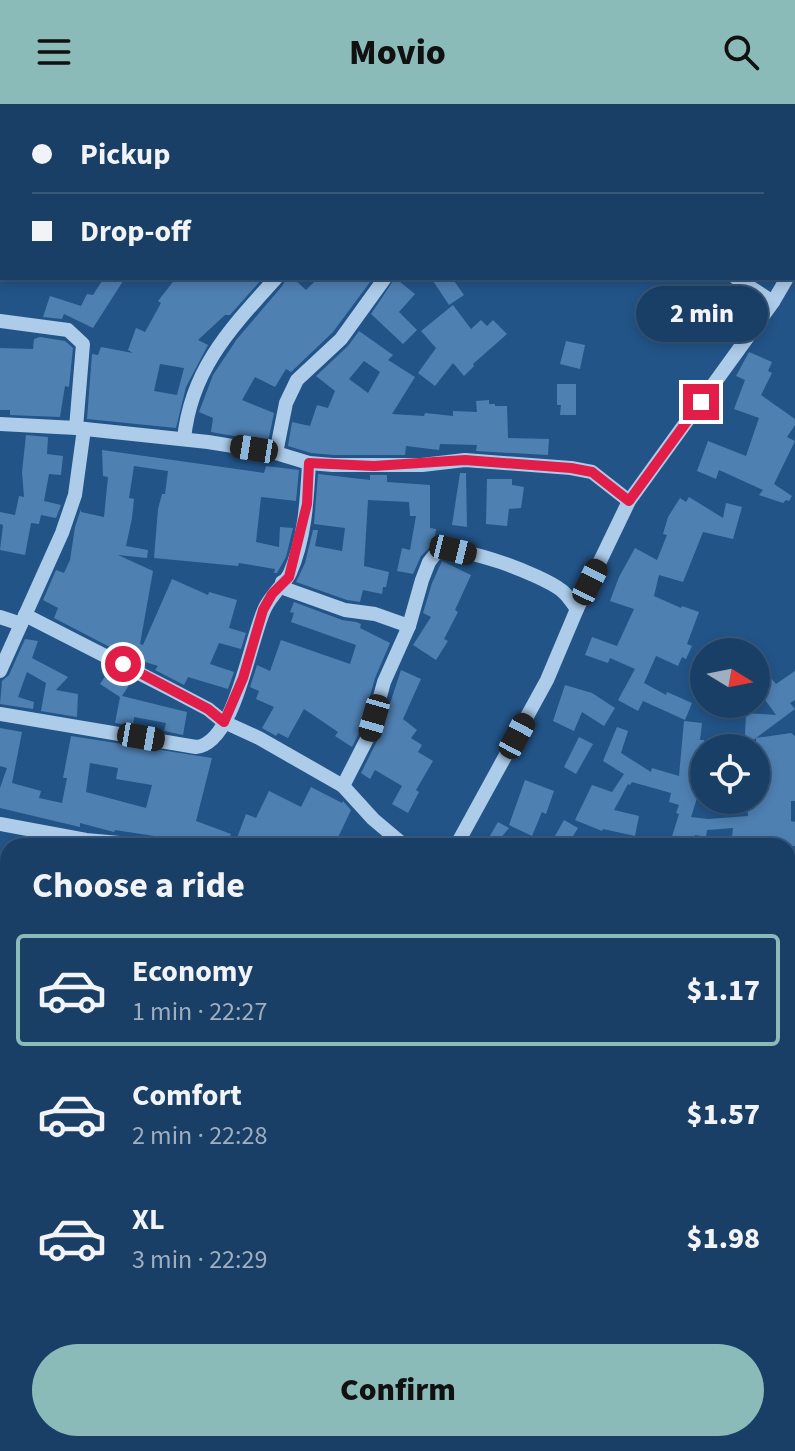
<!DOCTYPE html>
<html lang="en">
<head>
<meta charset="utf-8">
<style>
  :root { --surface:#1a3f66; --page:#274a6f; --text:#f1f3f6; --muted:#9fafbf; --line:#38587a; --accent:#8bbbb9 }
  body { margin:0; font-family:"Source Sans 3",sans-serif; background:var(--page); color:var(--text); height:100vh; display:flex; flex-direction:column; font-size:30px; white-space:nowrap }
  * { box-sizing:border-box; margin:0 }
  p { font-size:26px; color:var(--muted) }
  .icon { flex:none; width:44px; height:44px; fill:none; stroke:currentColor; stroke-width:2; stroke-linecap:round; stroke-linejoin:round }
  .map { position:relative; flex:1; overflow:hidden }
  .panel { position:absolute; left:0px; top:734px; width:796px; height:614px; display:flex; flex-direction:column; background:var(--surface); border-radius:24px 24px 0 0; box-shadow:0 4px 12px #0003,0 0 0 2px var(--line) }
  .panel>* { flex:none }
  .banner { position:absolute; left:0px; top:0px; width:796px; height:176px; box-shadow:0 4px 12px #0003,0 0 0 2px var(--line); display:grid; align-content:center; height:176px; padding:0 32px; background:var(--surface) }
  .needle { width:52px; rotate:100deg }
  .tools { position:absolute; left:690px; top:534px; display:grid; gap:16px }
  .tools a { display:grid; place-items:center; width:80px; height:80px; border-radius:50%; background:var(--surface); box-shadow:0 4px 12px #0003,0 0 0 2px var(--line); font-size:40px }
  .end { position:absolute; width:36px; height:36px; margin:-18px; border:10px solid #e11d48; background:#fff; box-shadow:0 0 0 4px #fff }
  .from { border-radius:50% }
  .bubble { position:absolute; height:56px; border-radius:28px; background:var(--surface); box-shadow:0 4px 12px #0003,0 0 0 2px var(--line); font-size:26px; font-weight:800; line-height:56px; text-align:center }
  .car { position:absolute; width:24px; height:48px; margin:-24px -12px; border-radius:10px; box-shadow:0 0 6px 2px #0007; background:linear-gradient(#222 24%,#8ab4d8 0 40%,#222 0 76%,#8ab4d8 0 86%,#222 0) }
  .banner b { display:flex; align-items:center; gap:28px; height:76px; font-size:30px }
  .banner b+b { border-top:2px solid var(--line) }
  .banner i { width:20px; height:20px; background:var(--text) }
  ul { padding:0; list-style:none }
  li { display:flex; align-items:center; gap:24px; height:112px; margin:0 16px 12px; padding:0 16px; border:4px solid transparent; border-radius:8px }
  li div { flex:1 }
  li b { display:block; font-size:30px }
  li em { font-style:normal; font-weight:800 }
  li.active { border-color:var(--accent) }
  li>.icon { width:72px; height:72px; stroke-width:1.5 }
  h2 { padding:0 32px; font-size:36px; line-height:96px }
  .primary-button { display:flex; gap:16px; margin-top:auto; padding:16px 32px }
  .primary-button a { flex:1; height:92px; border-radius:48px; background:var(--accent); color:#111; font-size:32px; font-weight:800; line-height:92px; text-align:center }
  header { display:flex; justify-content:space-between; align-items:center; height:104px; padding:0 32px; background:var(--accent); color:#111; font-size:36px; font-weight:800 }
  .map>svg:first-child { display:block }
  .lines { fill:none; stroke-linecap:round; stroke-linejoin:round }
  .stream { stroke:#a1c7eb; stroke-width:4 }
  .building { fill:#4f80b2; fill-rule:evenodd }
  .minor { stroke:#adccea; stroke-width:14 }
  .route { stroke:#e11d48; stroke-width:10 }
</style>
</head>
<body>
<header><svg class="icon" aria-label="menu" viewBox="0 0 24 24"><path d="M4 6h16M4 12h16M4 18h16"/></svg>Movio<svg class="icon" aria-label="search" viewBox="0 0 24 24"><circle cx="10" cy="10" r="6"/><path d="M15 15l6 6"/></svg></header>
<div class="map">
<svg width="795" height="1347" viewBox="0 0 795 1347">
  <rect width="100%" height="100%" fill="#225488"/>
  <g class="lines">
    <path class="stream" d="M250,1340L252,1344L277,1347"/>
  </g>
  <g class="building">
    <path d="M104,174H125L93,224L64,210L62,215L43,213L50,192L81,202L87,190L93,191Z"/>
    <path d="M176,174H263L230,211H225L198,236L208,241L186,283L176,324L87,315L92,250L98,251L101,243L133,249L128,246L136,224L145,228L161,199L158,197ZM160,260L184,264L177,291L154,287Z"/>
    <path d="M286,174H293L306,186L318,174H373L333,228L291,268L286,265L275,283L255,273L242,296L274,309L268,338L211,328L213,314L199,308L213,271L237,235L283,181Z"/>
    <path d="M395,174L415,190L399,208L417,226L403,240L371,210Z"/>
    <path d="M431,174H452L464,191L449,201Z"/>
    <path d="M453,201L471,225L481,216L487,222L493,216L507,230L473,260L474,262L464,272L453,259L435,282L418,269L436,244L421,227Z"/>
    <path d="M359,227L393,251L388,256L415,273L392,310L424,312L425,309L453,312V307L477,308L476,297L489,296V300H495V302H507L508,334L549,335L548,351L476,347L477,341L440,340L439,346L406,342L405,351H333L311,349L288,342L292,318L310,322L317,301L328,304L335,287L316,272L348,242ZM364,257L380,268L368,289L349,275Z"/>
    <path d="M40,233L65,237L73,244L69,283L65,282L60,313L10,311V306H0V244L33,245L34,235Z"/>
    <path d="M566,237L585,241L580,265L560,260Z"/>
    <path d="M749,248L772,258L768,267L772,269L761,291L795,315V321L787,333L795,337L774,380L792,392L789,397L786,396L783,399L759,391L763,386L719,366L716,375L697,367L708,337L746,352L759,314L734,305L745,276L736,272Z"/>
    <path d="M557,280H576V311H560L561,301H557Z"/>
    <path d="M26,331L48,333L47,350L63,352L61,371L49,370L44,397L61,401L56,414L41,411L39,420L31,419L25,451L0,446L3,421L0,420V408L15,411L19,392L24,393L22,368Z"/>
    <path d="M102,346L264,369L266,362L299,366L296,397L261,393L256,438L279,443L280,423L293,424L286,453L277,469H274L275,465L239,459L238,462L154,454L158,405L162,390H165L168,367L134,362L129,394L134,395L132,414L126,442L148,446L147,454L118,451L153,467L140,540L143,541L172,475L208,491L209,488L237,496L229,524L246,529L241,545L219,539L210,560L234,568L228,585L188,573L184,581L155,566L158,562L129,553L54,514L58,504L43,496L56,466L64,469L70,456L75,423L81,405V408L104,413L108,373L103,372Z"/>
    <path d="M460,369H466L467,423L452,421Z"/>
    <path d="M318,370L370,376V371H387V378L430,381V424L436,425L434,439L421,452L413,470L397,467L402,444L410,446L416,412H410L409,398L368,396L364,462L389,468L386,483H383L382,490L363,486L360,498L347,496L296,478L305,459L313,426H318L315,442L342,447L345,424L314,420Z"/>
    <path d="M487,375H512V381L524,383L521,404L509,405L507,422L486,420Z"/>
    <path d="M689,393L723,414L726,399L742,403L733,435L703,428L683,478L659,471L654,492L681,504L682,502L699,508L687,540L692,542L686,555L682,553L678,562L656,552L644,579L666,591L667,588L692,599L685,616L643,597L638,607L618,596L635,565L610,554L608,559L585,551L592,533L617,542L634,505L610,497L619,473L635,444L657,456L667,431L663,430L668,413L680,394L686,398Z"/>
    <path d="M442,457L471,471L455,506L458,508L444,535L448,537L436,556L413,541L431,513L423,509L432,479Z"/>
    <path d="M294,498L342,516L356,518L361,520L360,524L390,539L375,574L361,625L352,643L335,632L338,628L304,605L288,634L278,629L276,632L262,624L274,603L256,595L259,587L250,583L257,561L270,567L281,536L350,560L356,541L291,518L294,509L290,508Z"/>
    <path d="M25,535L38,537L32,554L68,573L56,586L78,590L77,613L41,607L46,579L27,568L18,593L34,598L33,605L0,600L2,577L9,571Z"/>
    <path d="M110,565L131,578L122,592L187,608L183,631L164,627L166,619L134,613L133,622L115,619L120,593L100,580Z"/>
    <path d="M401,566L421,575L403,615L417,626L411,634L422,641L418,648L433,657L416,686L419,688L408,709L392,700L402,682L375,666L370,675L361,669L379,633Z"/>
    <path d="M795,567V596L790,599L795,605L756,634L791,629L795,632V697H791V717L795,718V742H731L733,724L707,726L706,733L695,731L693,742H669L679,710L676,709L679,701L669,698L671,689L632,678L630,681L628,680L614,706L639,712L635,732L603,725L602,727L575,716L592,681L612,688L624,670L603,657L617,623L628,627L621,649L651,668L652,664L679,672L684,617L702,619L700,636H704V691H698L691,713L708,715L748,712L747,701L757,700L756,634L744,643H734V631H745L746,609L776,611L758,586L772,575L776,580Z"/>
    <path d="M565,581L592,589L615,604L604,622L582,608L574,627L553,617Z"/>
    <path d="M0,624L22,628L12,679L41,687L39,694L62,699L67,674H63L71,632L212,654L196,717L231,730L227,742H178L154,732L115,726L114,728L80,719V723L0,704V684L7,664L0,662ZM90,659L118,664L116,675L152,681L146,704L86,688Z"/>
    <path d="M579,633L593,640L576,670L564,663Z"/>
    <path d="M525,676L554,687L546,710L542,708L532,732L509,721Z"/>
    <path d="M311,683L342,699L343,697L351,706L334,742H234L246,710L256,714L269,687L301,703Z"/>
    <path d="M564,716L578,724L568,740L555,732Z"/>
    <path d="M498,718L509,724L494,742H484Z"/>
  </g>
  <g class="lines">
    <g class="minor">
      <path d="M504,2L506,0"/>
      <path d="M537,2L538,0"/>
      <path d="M0,107L2,109"/>
      <path d="M794,161L795,159"/>
      <path d="M736,174L773,198"/>
      <path d="M0,217L68,226L83,240L76,324"/>
      <path d="M0,320L76,324L208,338L276,349L309,359L333,361H422L465,356L571,364L592,368L629,397"/>
      <path d="M184,335C191,265 231,224 276,174"/>
      <path d="M276,349L286,299L297,276L341,235L385,174"/>
      <path d="M282,478L286,485L345,506L375,510L409,522"/>
      <path d="M25,511L168,584L208,605L224,618L259,634L343,682L373,715L405,742"/>
      <path d="M0,513L21,520"/>
      <path d="M0,567L62,429L75,391L84,325"/>
      <path d="M0,610L196,643C235,640 250,534 265,504C271,491 286,478 290,469C305,435 307,396 309,359"/>
      <path d="M343,682L370,629L384,578L409,522L422,476L429,458L437,448C460,439 541,471 561,486C568,491 572,499 577,505"/>
      <path d="M0,720L86,736L153,742"/>
      <path d="M456,742L547,576L577,505L629,397L773,198L787,174"/>
      <path d="M0,833L8,835"/>
      <path d="M790,858L795,859"/>
      <path d="M788,992H795"/>
      <path d="M0,1003H8"/>
      <path d="M788,1174L793,1175"/>
      <path d="M788,1310L795,1313"/>
      <path d="M0,1326L8,1321"/>
      <path d="M39,1340L40,1347"/>
      <path d="M166,1340L188,1347"/>
      <path d="M121,1347L125,1340"/>
    </g>
  </g>
  <g class="lines">
    <path class="route" d="M123,560L208,605L224,618L243,574L263,506L272,490L289,473L307,400L309,359L374,362L465,356L571,364L592,368L629,397L701,298"/>
  </g>
</svg>
<div class="tools">
<a><svg class="needle" viewBox="-14 -14 28 28"><path d="M0-13l5 13h-10z" fill="#e53935"/><path d="M0 13l5-13h-10z" fill="#9fafbf"/></svg></a>
<a><svg class="icon" aria-label="locate" viewBox="0 0 24 24"><circle cx="12" cy="12" r="6"/><path d="M12 2v4M12 18v4M2 12h4M18 12h4"/></svg></a>
</div>
<i class="end from" style="left:123px;top:560px"></i>
<i class="end" style="left:701px;top:298px"></i>
<div class="bubble" style="left:636px;top:182px;width:132px">2 min</div>
<i class="car" style="left:254px;top:345px;rotate:279deg"></i>
<i class="car" style="left:453px;top:446px;rotate:104deg"></i>
<i class="car" style="left:590px;top:478px;rotate:26deg"></i>
<i class="car" style="left:374px;top:614px;rotate:196deg"></i>
<i class="car" style="left:517px;top:632px;rotate:28deg"></i>
<i class="car" style="left:141px;top:633px;rotate:100deg"></i>
<div class="banner">
<b><i class="from"></i>Pickup</b>
<b><i></i>Drop-off</b>
</div>
<section class="panel">
<h2>Choose a ride</h2>
<ul>
<li class="active"><svg class="icon" aria-label="car" viewBox="0 0 24 24"><path d="M5 17H2v-5l4-1 3-4h7l3 4 3 1v5h-3M9 17h6M6 11h13"/><circle cx="7" cy="17" r="2"/><circle cx="17" cy="17" r="2"/></svg><div><b>Economy</b><p>1 min · 22:27</p></div><em>$1.17</em></li>
<li><svg class="icon" aria-label="car" viewBox="0 0 24 24"><path d="M5 17H2v-5l4-1 3-4h7l3 4 3 1v5h-3M9 17h6M6 11h13"/><circle cx="7" cy="17" r="2"/><circle cx="17" cy="17" r="2"/></svg><div><b>Comfort</b><p>2 min · 22:28</p></div><em>$1.57</em></li>
<li><svg class="icon" aria-label="car" viewBox="0 0 24 24"><path d="M5 17H2v-5l4-1 3-4h7l3 4 3 1v5h-3M9 17h6M6 11h13"/><circle cx="7" cy="17" r="2"/><circle cx="17" cy="17" r="2"/></svg><div><b>XL</b><p>3 min · 22:29</p></div><em>$1.98</em></li>
</ul>
<div class="primary-button"><a>Confirm</a></div>
</section>
</div>
</body>
</html>
